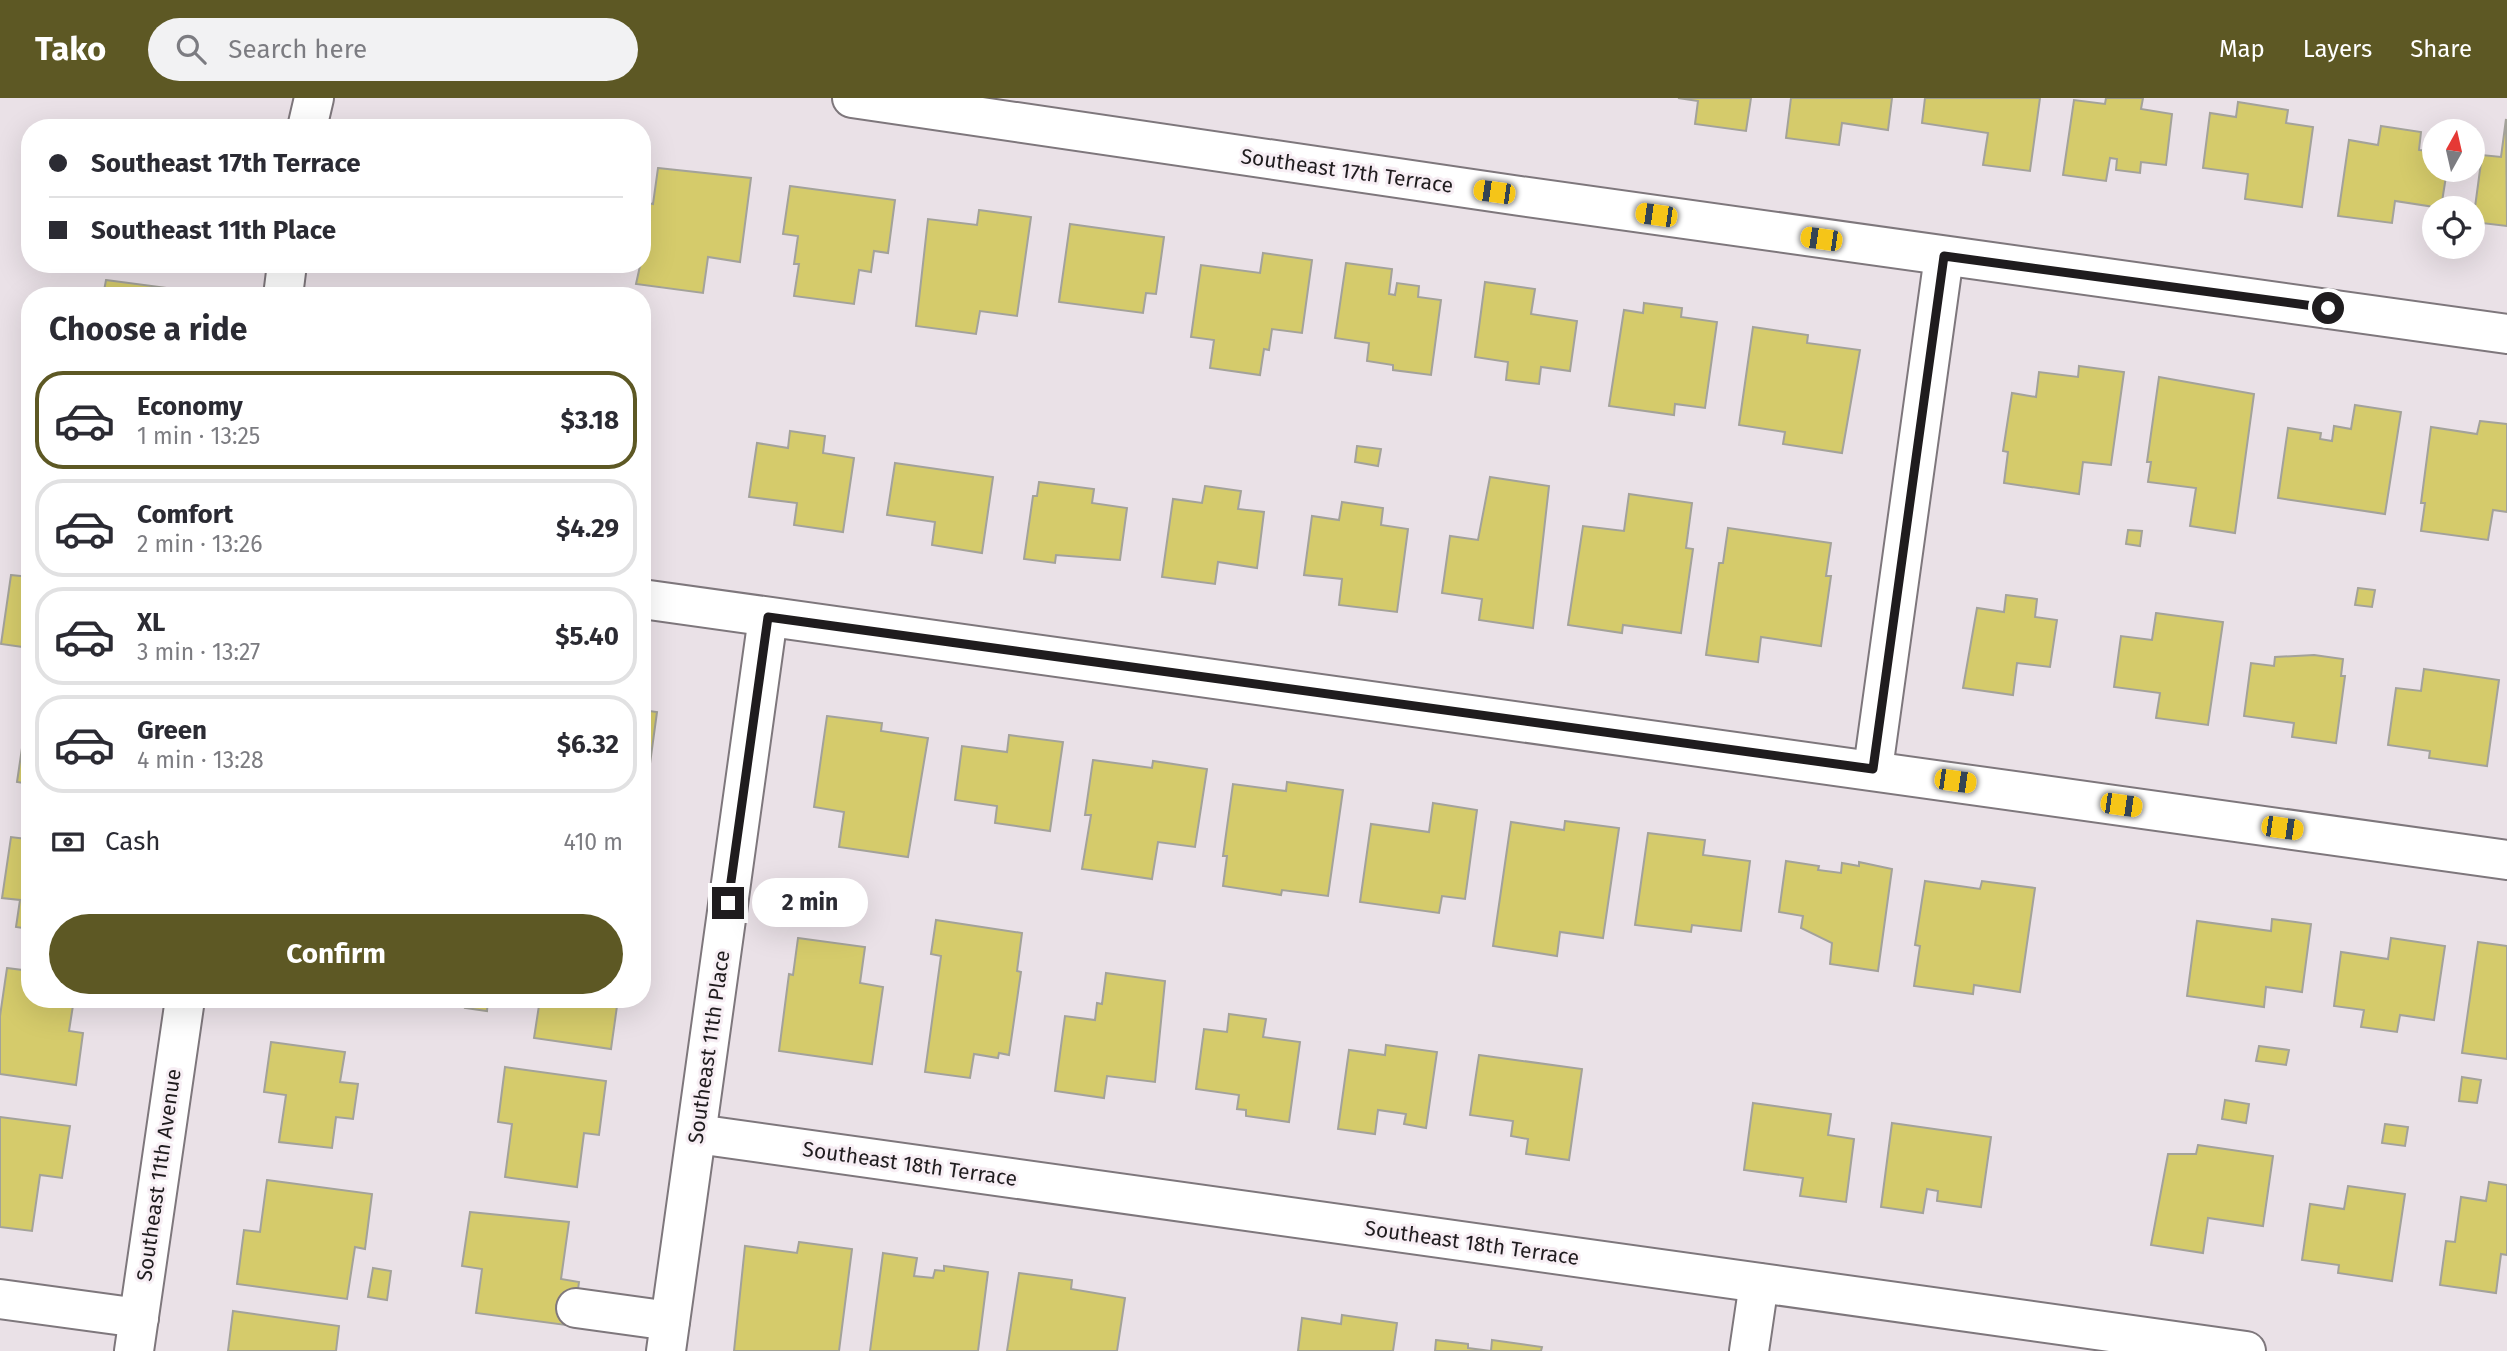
<!DOCTYPE html>
<html lang="en">
<head>
<meta charset="utf-8">
<style>
  :root { --surface:#fff; --page:#f2f2f3; --text:#2b2b33; --muted:#7c7c81; --line:#e1e1e2; --accent:#5d5824 }
  body { margin:0; font-family:"Fira Sans",sans-serif; background:var(--page); color:var(--text); height:100vh; display:flex; flex-direction:column; font-size:26px; white-space:nowrap }
  * { box-sizing:border-box; margin:0 }
  p { font-size:23px; color:var(--muted) }
  .icon { flex:none; width:38px; height:38px; fill:none; stroke:currentColor; stroke-width:2; stroke-linecap:round; stroke-linejoin:round }
  .map { position:relative; flex:1; overflow:hidden }
  .details { position:absolute; left:21px; top:189px; width:630px; height:721px; display:flex; flex-direction:column; background:var(--surface); border-radius:28px; box-shadow:0 7px 28px #0002 }
  .details>* { flex:none }
  .hud { position:absolute; left:21px; top:21px; width:630px; height:154px; border-radius:28px; box-shadow:0 7px 28px #0002; display:grid; align-content:center; height:154px; padding:0 28px; background:var(--surface) }
  .needle { width:46px; rotate:8deg }
  .tools { position:absolute; left:2422px; top:21px; display:grid; gap:14px }
  .tools a { display:grid; place-items:center; width:63px; height:63px; border-radius:50%; background:var(--surface); box-shadow:0 7px 28px #0002; font-size:35px }
  .end { position:absolute; width:32px; height:32px; margin:-16px; border:9px solid #1f1c1e; background:#fff; box-shadow:0 0 0 4px #fff }
  .from { border-radius:50% }
  .bubble { position:absolute; height:49px; border-radius:24px; background:var(--surface); box-shadow:0 7px 28px #0002; font-size:23px; font-weight:700; line-height:49px; text-align:center }
  .car { position:absolute; width:21px; height:42px; margin:-21px -10px; border-radius:9px; box-shadow:0 0 5px 2px #0007; background:linear-gradient(#f5c518 24%,#345 0 40%,#f5c518 0 76%,#345 0 86%,#f5c518 0) }
  .hud b { display:flex; align-items:center; gap:24px; height:66px; font-size:26px }
  .hud b+b { border-top:2px solid var(--line) }
  .hud i { width:18px; height:18px; background:var(--text) }
  ul { padding:0; list-style:none }
  li { display:flex; align-items:center; gap:21px; height:98px; margin:0 14px 10px; padding:0 14px; border:4px solid var(--line); border-radius:28px }
  li div { flex:1 }
  li b { display:block; font-size:26px }
  li em { font-style:normal; font-weight:700 }
  li.on { border-color:var(--accent) }
  li>.icon { width:63px; height:63px; stroke-width:1.5 }
  h2 { padding:0 28px; font-size:32px; line-height:84px }
  .pay { display:flex; align-items:center; gap:18px; height:77px; padding:0 28px; font-size:26px }
  .pay p { margin-inline-start:auto }
  .cta { display:flex; gap:14px; margin-top:auto; padding:14px 28px }
  .cta a { flex:1; height:80px; border-radius:42px; background:var(--accent); color:#fff; font-size:28px; font-weight:700; line-height:80px; text-align:center }
  header { display:flex; align-items:center; gap:42px; box-sizing:border-box; height:98px; padding:0 35px; background:var(--accent); color:#fff }
  header strong { font-size:33px }
  nav { display:flex; gap:38px; margin-inline-start:auto; font-size:24px }
  .search { width:490px; height:63px; background:var(--page); display:flex; align-items:center; gap:18px; box-sizing:border-box; padding:0 24px; border-radius:38px; color:var(--muted); font-size:26px }
  .map>svg:first-child { display:block }
  .building { fill:#d5cb6b; stroke:#a3a29a; stroke-width:2 }
  .lines { fill:none; stroke-linecap:round; stroke-linejoin:round }
  .minor-casing { stroke:#7e777c; stroke-width:42 }
  .minor { stroke:#fff; stroke-width:38 }
  .route { stroke:#1f1c1e; stroke-width:9 }
  .labels { text-anchor:middle; stroke-width:6; stroke-linejoin:round; paint-order:stroke }
  .street-label { font-size:21px; fill:#1f1c1e; stroke:#f7eef4 }
</style>
</head>
<body>
<header>
<strong>Tako</strong>
<div class="search"><svg class="icon" aria-label="search" viewBox="0 0 24 24"><circle cx="10" cy="10" r="6"/><path d="M15 15l6 6"/></svg>Search here</div>
<nav><a>Map</a><a>Layers</a><a>Share</a></nav>
</header>
<div class="map">
<svg width="2507" height="1253" viewBox="0 0 2507 1253">
  <rect width="100%" height="100%" fill="#eae1e7"/>
  <g class="building">
    <path d="M1678,0H1751L1746,33L1695,26L1698,3Z"/>
    <path d="M1791,0H1892L1888,32L1842,25L1839,47L1786,40Z"/>
    <path d="M1925,0H2040L2030,73L1983,67L1988,35L1922,25Z"/>
    <path d="M2106,0H2143L2141,11L2172,16L2166,67L2141,64L2140,75L2116,72L2117,61L2110,60L2106,83L2063,77L2074,2L2105,6Z"/>
    <path d="M2238,4L2288,12L2286,25L2313,29L2302,109L2245,101L2248,76L2203,70L2210,15L2236,19Z"/>
    <path d="M2506,21L2507,128L2473,124L2482,57L2501,59Z"/>
    <path d="M2381,28L2421,34L2419,52L2434,54V72H2447L2441,110L2395,103L2392,125L2338,118L2349,42L2378,47Z"/>
    <path d="M658,70L751,80L740,164L708,159L703,195L636,186L650,123L642,122V104L653,106Z"/>
    <path d="M790,88L895,102L888,155L874,153L871,174L859,172L854,206L794,198L799,166H794L798,138L783,136Z"/>
    <path d="M979,112L1031,119L1017,218L980,213L976,236L916,228L928,121L977,127Z"/>
    <path d="M1070,126L1164,139L1156,196L1146,195L1143,215L1059,204Z"/>
    <path d="M1263,155L1312,162L1302,235L1272,231L1269,252L1264,251L1260,277L1210,270L1214,242L1191,239L1201,167L1260,175Z"/>
    <path d="M1346,165L1392,171L1389,196L1395,197L1397,185L1419,188L1418,199L1441,202L1431,277L1393,272V267L1367,263L1369,245L1335,240Z"/>
    <path d="M106,182L175,191L174,198H103Z"/>
    <path d="M1485,184L1535,191L1531,216L1577,223L1570,273L1541,269L1539,286L1506,282L1508,264L1475,259Z"/>
    <path d="M1644,205L1682,210L1681,219L1717,224L1705,310L1675,306L1674,317L1609,308L1624,212L1643,215Z"/>
    <path d="M1753,229L1808,237L1807,245L1860,252L1842,355L1783,346L1785,334L1739,327Z"/>
    <path d="M2079,268L2124,274L2111,367L2083,364L2079,396L2004,385L2008,354L2003,353L2012,295L2036,299L2039,274L2078,279Z"/>
    <path d="M2159,279L2254,296L2235,435L2190,428L2196,390L2148,384L2151,364H2147Z"/>
    <path d="M2355,307L2401,314L2385,416L2278,400L2288,330L2321,335L2320,341L2332,343L2334,328L2351,331Z"/>
    <path d="M2480,323L2507,326V414L2493,412L2488,442L2421,433L2425,405H2421L2431,329L2477,336Z"/>
    <path d="M790,333L825,338L823,355L854,360L843,434L794,427L797,405L749,399L757,345L788,350Z"/>
    <path d="M1357,348L1381,351L1378,368L1355,364Z"/>
    <path d="M895,365L993,379L982,455L932,447L935,424L887,417Z"/>
    <path d="M1490,379L1549,388L1533,530L1479,522L1482,501L1442,495L1450,438L1478,442Z"/>
    <path d="M1039,384L1094,391L1092,405L1127,410L1120,462L1056,457L1055,465L1024,461L1033,398H1037Z"/>
    <path d="M1205,388L1241,393L1238,411L1264,414L1257,470L1218,464L1215,486L1162,479L1173,401L1202,405Z"/>
    <path d="M1629,396L1692,405L1686,450L1693,451L1681,535L1623,527L1622,535L1568,527L1583,428L1624,433Z"/>
    <path d="M1342,404L1383,410L1381,427L1408,431L1397,514L1339,507L1342,481L1304,477L1312,418L1339,422Z"/>
    <path d="M1728,430L1831,445L1826,478H1831L1821,548L1761,539L1758,564L1706,557L1719,465H1723Z"/>
    <path d="M2128,432L2142,433L2140,448L2126,446Z"/>
    <path d="M11,477L30,479V550L1,546Z"/>
    <path d="M2358,490L2375,492L2372,509L2355,507Z"/>
    <path d="M2006,497L2037,501L2035,519L2057,522L2050,569L2017,565L2013,597L1963,590L1977,510L2004,514Z"/>
    <path d="M2156,515L2223,524L2208,627L2156,620L2160,595L2114,589L2121,538L2152,542Z"/>
    <path d="M2314,557L2343,561L2341,578H2345L2336,645L2292,639L2294,625L2244,618L2251,565L2274,568L2275,559Z"/>
    <path d="M2424,571L2499,582L2487,668L2429,660L2430,653L2388,647L2396,590L2421,593Z"/>
    <path d="M642,612L657,614L649,673L642,672Z"/>
    <path d="M827,618L882,625L881,633L928,640L908,759L839,749L844,714L814,709Z"/>
    <path d="M26,623H30V686L17,684Z"/>
    <path d="M1009,637L1063,644L1050,733L995,725L997,708L955,702L962,648L1007,654Z"/>
    <path d="M1093,662L1152,670L1153,663L1207,671L1195,749L1158,744L1152,781L1082,771L1091,717H1085Z"/>
    <path d="M1287,684L1343,692L1328,798L1282,792L1281,797L1223,788L1227,758H1223L1233,686L1286,693Z"/>
    <path d="M1433,705L1477,712L1465,801L1442,798L1439,815L1360,804L1371,726L1429,734Z"/>
    <path d="M1565,723L1619,730L1603,840L1560,834L1557,858L1493,848L1511,724L1564,732Z"/>
    <path d="M27,735H30V831L16,829L20,802L2,800L11,739L27,741Z"/>
    <path d="M1648,735L1705,742L1703,757L1750,763L1741,833L1692,827L1691,834L1635,827Z"/>
    <path d="M1786,763L1819,768L1818,772L1841,775L1842,765L1859,768V764L1892,771L1878,873L1830,866L1832,845L1801,830L1803,818L1779,814Z"/>
    <path d="M1925,783L1980,791L1982,783L2035,790L2020,894L1974,887L1973,896L1914,888L1920,848L1915,847Z"/>
    <path d="M2272,821L2311,826L2302,894L2266,889L2264,909L2187,898L2197,823L2271,833Z"/>
    <path d="M936,822L1022,835L1017,873L1021,874L1009,957L999,955L998,960L974,956L970,980L925,974L941,858L931,856Z"/>
    <path d="M798,840L865,849L860,885L883,889L872,966L779,953L789,876L793,877Z"/>
    <path d="M2391,840L2445,848L2434,922L2400,917L2397,934L2361,929L2364,912L2334,908L2341,854L2388,861Z"/>
    <path d="M2478,844L2507,848V961L2462,955Z"/>
    <path d="M7,870L30,873V901H74L69,933L83,935L76,987L0,976V918Z"/>
    <path d="M1106,875L1165,883L1155,984L1107,978L1104,1000L1055,993L1065,918L1095,922L1097,905L1102,906Z"/>
    <path d="M467,901H488L487,913L465,910Z"/>
    <path d="M540,901H618L611,951L534,940Z"/>
    <path d="M1229,916L1266,921L1263,939L1300,944L1289,1024L1246,1018V1012L1237,1011L1239,997L1196,991L1204,931L1227,934Z"/>
    <path d="M271,944L345,954L340,984L358,986L353,1021L336,1019L332,1050L279,1044L286,997L264,994Z"/>
    <path d="M1386,947L1437,954L1426,1030L1404,1026L1406,1016L1378,1012L1375,1036L1338,1031L1349,952L1385,957Z"/>
    <path d="M2259,948L2289,952L2286,967L2256,963Z"/>
    <path d="M1479,957L1582,971L1569,1062L1526,1056L1528,1041L1511,1038L1513,1023L1470,1017Z"/>
    <path d="M505,969L606,983L599,1037L584,1035L577,1089L505,1079L512,1026L498,1024Z"/>
    <path d="M2462,979L2481,982L2477,1005L2459,1003Z"/>
    <path d="M2225,1002L2249,1006L2246,1025L2222,1021Z"/>
    <path d="M1753,1005L1831,1016L1828,1037L1854,1041L1846,1104L1800,1098L1803,1080L1744,1072Z"/>
    <path d="M0,1019L70,1028L62,1080L40,1077L32,1133L0,1129Z"/>
    <path d="M1892,1025L1991,1039L1981,1109L1937,1103L1938,1093L1927,1091L1923,1115L1881,1109Z"/>
    <path d="M2385,1026L2408,1029L2405,1048L2382,1045Z"/>
    <path d="M2198,1047L2273,1058L2263,1128L2208,1120L2203,1155L2151,1147L2168,1056H2196Z"/>
    <path d="M267,1082L372,1096L365,1151L355,1149L347,1201L237,1186L244,1132L260,1134Z"/>
    <path d="M2489,1084L2507,1087V1157L2501,1156L2496,1195L2440,1187L2446,1143L2455,1144L2461,1099L2486,1103Z"/>
    <path d="M2348,1088L2405,1096L2392,1183L2338,1175L2339,1167L2302,1162L2310,1106L2344,1111Z"/>
    <path d="M470,1114L569,1124L561,1181L579,1184L573,1228L476,1215L482,1171L462,1168Z"/>
    <path d="M799,1144L852,1151L839,1253H734L745,1148L797,1155Z"/>
    <path d="M883,1155L917,1160L914,1178L933,1180L935,1172L944,1173V1168L988,1174L978,1253H870Z"/>
    <path d="M373,1170L391,1173L387,1202L368,1199Z"/>
    <path d="M1019,1175L1072,1182L1071,1191L1125,1200L1117,1253H1007Z"/>
    <path d="M233,1213L339,1228L336,1253H228Z"/>
    <path d="M1342,1217L1397,1225L1393,1253H1298L1302,1220L1341,1226Z"/>
    <path d="M1436,1242L1468,1246V1250L1491,1253H1435Z"/>
    <path d="M1492,1242L1542,1249L1541,1253H1491Z"/>
  </g>
  <g class="lines">
    <g class="minor-casing">
      <g id="minor">
        <path d="M852,0L1520,98L2507,236"/>
        <path d="M307,30L314,0"/>
        <path d="M283,198L287,166"/>
        <path d="M642,501L2507,762"/>
        <path d="M1873,671L1944,158"/>
        <path d="M697,1036L2246,1253"/>
        <path d="M0,1201L139,1220"/>
        <path d="M576,1210L670,1223"/>
        <path d="M134,1253L185,901"/>
        <path d="M666,1253L768,519"/>
        <path d="M1749,1253L1759,1185"/>
      </g>
    </g>
    <use href="#minor" class="minor"/>
  </g>
  <g class="lines">
    <path class="route" d="M728,805L768,519L1873,671L1944,158L2328,210"/>
  </g>
  <g class="labels">
    <g class="street-label">
      <text transform="translate(1347 73) rotate(8)" y="7">Southeast 17th Terrace</text>
      <text transform="translate(709 949) rotate(-82)" y="7">Southeast 11th Place</text>
      <text transform="translate(910 1066) rotate(8)" y="7">Southeast 18th Terrace</text>
      <text transform="translate(159 1077) rotate(-82)" y="7">Southeast 11th Avenue</text>
      <text transform="translate(1472 1145) rotate(8)" y="7">Southeast 18th Terrace</text>
    </g>
  </g>
</svg>
<div class="tools">
<a><svg class="needle" viewBox="-14 -14 28 28"><path d="M0-13l5 13h-10z" fill="#e53935"/><path d="M0 13l5-13h-10z" fill="#7c7c81"/></svg></a>
<a><svg class="icon" aria-label="locate" viewBox="0 0 24 24"><circle cx="12" cy="12" r="6"/><path d="M12 2v4M12 18v4M2 12h4M18 12h4"/></svg></a>
</div>
<i class="end from" style="left:2328px;top:210px"></i>
<i class="end" style="left:728px;top:805px"></i>
<div class="bubble" style="left:752px;top:780px;width:116px">2 min</div>
<i class="car" style="left:1494px;top:94px;rotate:278deg"></i>
<i class="car" style="left:1656px;top:117px;rotate:278deg"></i>
<i class="car" style="left:1821px;top:141px;rotate:278deg"></i>
<i class="car" style="left:1955px;top:683px;rotate:98deg"></i>
<i class="car" style="left:2121px;top:707px;rotate:98deg"></i>
<i class="car" style="left:2282px;top:730px;rotate:98deg"></i>
<div class="hud">
<b><i class="from"></i>Southeast 17th Terrace</b>
<b><i></i>Southeast 11th Place</b>
</div>
<section class="details">
<h2>Choose a ride</h2>
<ul>
<li class="on"><svg class="icon" aria-label="car" viewBox="0 0 24 24"><path d="M5 17H2v-5l4-1 3-4h7l3 4 3 1v5h-3M9 17h6M6 11h13"/><circle cx="7" cy="17" r="2"/><circle cx="17" cy="17" r="2"/></svg><div><b>Economy</b><p>1 min · 13:25</p></div><em>$3.18</em></li>
<li><svg class="icon" aria-label="car" viewBox="0 0 24 24"><path d="M5 17H2v-5l4-1 3-4h7l3 4 3 1v5h-3M9 17h6M6 11h13"/><circle cx="7" cy="17" r="2"/><circle cx="17" cy="17" r="2"/></svg><div><b>Comfort</b><p>2 min · 13:26</p></div><em>$4.29</em></li>
<li><svg class="icon" aria-label="car" viewBox="0 0 24 24"><path d="M5 17H2v-5l4-1 3-4h7l3 4 3 1v5h-3M9 17h6M6 11h13"/><circle cx="7" cy="17" r="2"/><circle cx="17" cy="17" r="2"/></svg><div><b>XL</b><p>3 min · 13:27</p></div><em>$5.40</em></li>
<li><svg class="icon" aria-label="car" viewBox="0 0 24 24"><path d="M5 17H2v-5l4-1 3-4h7l3 4 3 1v5h-3M9 17h6M6 11h13"/><circle cx="7" cy="17" r="2"/><circle cx="17" cy="17" r="2"/></svg><div><b>Green</b><p>4 min · 13:28</p></div><em>$6.32</em></li>
</ul>
<div class="pay"><svg class="icon" aria-label="cash" viewBox="0 0 24 24"><path d="M3 7h18v10H3z"/><circle cx="12" cy="12" r="2"/></svg>Cash<p>410 m</p></div>
<div class="cta"><a>Confirm</a></div>
</section>
</div>
</body>
</html>
